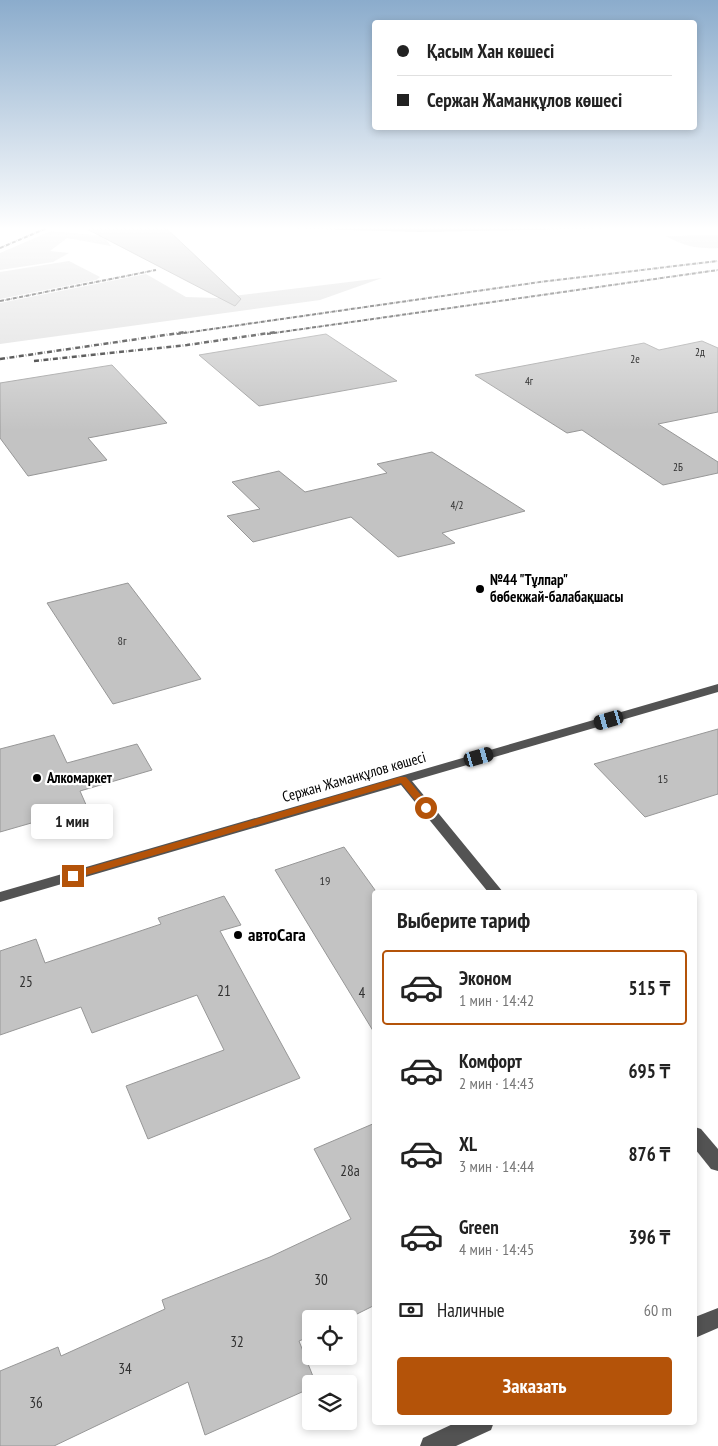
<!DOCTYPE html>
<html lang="ru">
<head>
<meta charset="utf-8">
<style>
  :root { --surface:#fff; --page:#f6f6f6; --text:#222; --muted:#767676; --line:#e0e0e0; --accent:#b45309 }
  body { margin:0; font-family:"PT Sans Narrow",sans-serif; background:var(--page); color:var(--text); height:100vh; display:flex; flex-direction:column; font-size:19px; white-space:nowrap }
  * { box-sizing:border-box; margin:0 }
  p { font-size:16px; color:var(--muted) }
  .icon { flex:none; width:28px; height:28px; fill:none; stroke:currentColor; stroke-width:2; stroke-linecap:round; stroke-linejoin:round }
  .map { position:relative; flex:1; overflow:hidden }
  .sheet { position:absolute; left:372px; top:890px; width:325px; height:535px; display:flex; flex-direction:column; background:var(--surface); border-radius:5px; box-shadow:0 2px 8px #0003 }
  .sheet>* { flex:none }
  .top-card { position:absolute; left:372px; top:20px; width:325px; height:110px; border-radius:5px; box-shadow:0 2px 8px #0003; display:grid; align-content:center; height:110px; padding:0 25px; background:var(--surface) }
  .controls { position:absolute; left:302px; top:1310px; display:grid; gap:10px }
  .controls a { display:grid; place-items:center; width:55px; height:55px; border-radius:5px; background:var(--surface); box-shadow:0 2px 8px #0003; font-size:25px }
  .end { position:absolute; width:22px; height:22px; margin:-11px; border:6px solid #b45309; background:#fff; box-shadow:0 0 0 2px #fff }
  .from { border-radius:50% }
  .bubble { position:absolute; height:35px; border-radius:5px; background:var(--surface); box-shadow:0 2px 8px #0003; font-size:16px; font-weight:700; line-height:35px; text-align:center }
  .car { position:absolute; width:15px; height:30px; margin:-15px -8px; border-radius:6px; box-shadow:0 0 4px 1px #0007; background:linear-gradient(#222 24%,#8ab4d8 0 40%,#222 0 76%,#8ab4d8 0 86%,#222 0) }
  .top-card b { display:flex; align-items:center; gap:18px; height:48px; font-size:19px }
  .top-card b+b { border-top:1px solid var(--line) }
  .top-card i { width:12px; height:12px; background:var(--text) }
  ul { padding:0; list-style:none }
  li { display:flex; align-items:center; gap:15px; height:75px; margin:0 10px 8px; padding:0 15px; border:2px solid transparent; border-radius:5px }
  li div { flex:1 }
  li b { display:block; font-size:19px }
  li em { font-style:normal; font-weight:700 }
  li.selected { border-color:var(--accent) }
  li>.icon { width:45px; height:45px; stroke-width:1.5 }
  h2 { padding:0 25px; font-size:22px; line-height:60px }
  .pay { display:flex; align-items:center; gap:12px; height:55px; padding:0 25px; font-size:19px }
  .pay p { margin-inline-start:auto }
  .button { display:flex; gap:10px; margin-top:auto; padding:10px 25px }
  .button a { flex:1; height:58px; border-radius:5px; background:var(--accent); color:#fff; font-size:20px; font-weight:700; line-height:58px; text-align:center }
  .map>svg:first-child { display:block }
  .green { fill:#dadada }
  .building { fill:#c3c3c3; stroke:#979797 }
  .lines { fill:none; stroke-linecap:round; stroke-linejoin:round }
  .minor { fill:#535353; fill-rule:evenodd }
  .rail-far1 { stroke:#000; stroke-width:2; stroke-dasharray:4 1 0.5 1; stroke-linecap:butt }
  .rail { stroke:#000; stroke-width:2.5; stroke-dasharray:5 2 0.5 2; stroke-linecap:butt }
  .route { fill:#b45309 }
  .poi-dot { fill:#000; stroke:#fff; stroke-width:2 }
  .labels { text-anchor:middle; stroke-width:4.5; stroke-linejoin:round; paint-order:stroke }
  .far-number-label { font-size:11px; fill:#313131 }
  .number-label { font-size:12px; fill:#313131 }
  .poi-label { font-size:15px; font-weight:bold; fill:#000; stroke:#fff; text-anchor:start }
  .street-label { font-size:15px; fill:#000; stroke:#fff }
  .near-number-label { font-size:15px; fill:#313131 }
  .near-poi-label { font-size:18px; font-weight:bold; fill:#000; stroke:#fff; text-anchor:start }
</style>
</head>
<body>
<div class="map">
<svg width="718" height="1446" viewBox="0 0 718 1446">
  <rect width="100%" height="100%" fill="#fff"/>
  <g class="green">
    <path d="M51,231L103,236L111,246L67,238L50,251L69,253L53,262L0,270V253Z"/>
    <path d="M718,235V248C698,249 683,246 666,236Z"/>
    <path d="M69,261L100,277L96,280L0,299V272Z"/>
    <path d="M146,274L186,297L217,298L382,278L320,300L0,344V303Z"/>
  </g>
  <g class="building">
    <path d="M85,228H166L241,299L235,306Z"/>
    <path d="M326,334L397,381L259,406L199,355Z"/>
    <path d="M702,341L718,348V412L658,424L718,462V473L663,485L582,430L567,433L475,375L644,343L659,350Z"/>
    <path d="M112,365L167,423L88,438L107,460L28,476L0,438V383Z"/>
    <path d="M432,452L525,511L442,533L455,543L398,557L351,517L253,542L227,516L260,509L232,482L279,471L305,492L387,473L377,464Z"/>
    <path d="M128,583L201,679L113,704L47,603Z"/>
    <path d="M718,729V794L645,817L594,764Z"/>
    <path d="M54,735L67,763L137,744L152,770L80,791L87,807L0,832V749Z"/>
    <path d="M344,847L375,890V1034L275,870Z"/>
    <path d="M224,896L241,925L220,931L300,1078L148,1139L126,1086L224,1050L197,995L92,1033L81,1007L0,1035V951L36,939L45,963L161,924L158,918Z"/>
    <path d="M375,1123V1305L347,1319H311V1336L299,1341L316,1384H311V1388L205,1435L188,1382L54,1446H0V1371L58,1347L61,1356L165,1309L162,1300L270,1257L351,1219L314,1149Z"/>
  </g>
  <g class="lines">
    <g class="minor">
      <path d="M282,228H628L420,232Z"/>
      <path d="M718,684V692L412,781L503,892H488L401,785L0,902V892Z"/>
      <path d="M695,1127L701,1129L718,1149V1171L711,1169L695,1149Z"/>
      <path d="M718,1308V1328L695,1338V1317Z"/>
      <path d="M457,1422H494L491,1430L456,1446H420L423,1438Z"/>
    </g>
    <g class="rail-far1">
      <path d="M0,248L47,228"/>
      <path d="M0,301L156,270"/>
      <path d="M177,334L540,282L718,261"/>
      <path d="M267,334L718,270"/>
    </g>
    <g class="rail">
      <path d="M0,359L186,332"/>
      <path d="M34,361L187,345L276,332"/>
    </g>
  </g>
  <linearGradient id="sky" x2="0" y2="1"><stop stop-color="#8baccc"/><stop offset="0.53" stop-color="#fff"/><stop offset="1" stop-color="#fff" stop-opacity="0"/></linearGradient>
  <rect width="718" height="431" fill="url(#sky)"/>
  <path class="route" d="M400,777H406L430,806V810H423L401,783L73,879L69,876L70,873Z"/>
  <g class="poi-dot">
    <circle cx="480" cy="589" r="5"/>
    <circle cx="37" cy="778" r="5"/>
    <circle cx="238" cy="935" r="5"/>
  </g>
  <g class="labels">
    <g class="far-number-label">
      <text x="700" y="356">2д</text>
      <text x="635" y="363">2е</text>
      <text x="529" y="385">4г</text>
      <text x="678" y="471">2Б</text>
      <text x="457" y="509">4/2</text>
    </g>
    <g class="number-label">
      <text x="122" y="645">8г</text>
      <text x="663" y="783">15</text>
      <text x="325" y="885">19</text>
    </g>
    <g class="poi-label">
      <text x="490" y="585">№44 "Тұлпар"<tspan x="490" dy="17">бөбекжай-балабақшасы</tspan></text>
      <text x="47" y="783">Алкомаркет</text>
    </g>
    <g class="street-label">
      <text transform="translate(354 777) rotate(-16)" y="5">Сержан Жаманқұлов көшесі</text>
    </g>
    <g class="near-number-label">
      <text x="26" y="987">25</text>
      <text x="224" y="996">21</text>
      <text x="362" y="998">4</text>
      <text x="350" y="1176">28а</text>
      <text x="321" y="1285">30</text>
      <text x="237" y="1347">32</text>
      <text x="125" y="1374">34</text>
      <text x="36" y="1408">36</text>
    </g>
    <g class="near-poi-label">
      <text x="248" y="941">автоСага</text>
    </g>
  </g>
</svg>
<div class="controls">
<a><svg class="icon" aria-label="locate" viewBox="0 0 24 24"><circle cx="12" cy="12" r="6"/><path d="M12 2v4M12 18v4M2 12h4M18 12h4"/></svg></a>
<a><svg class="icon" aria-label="layers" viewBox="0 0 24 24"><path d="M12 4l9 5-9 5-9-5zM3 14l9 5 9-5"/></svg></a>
</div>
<i class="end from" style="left:426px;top:808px"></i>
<i class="end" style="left:73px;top:876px"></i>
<div class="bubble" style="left:31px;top:804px;width:82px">1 мин</div>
<i class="car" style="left:609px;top:720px;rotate:254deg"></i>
<i class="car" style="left:479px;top:757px;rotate:74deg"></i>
<div class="top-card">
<b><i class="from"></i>Қасым Хан көшесі</b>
<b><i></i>Сержан Жаманқұлов көшесі</b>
</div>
<section class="sheet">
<h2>Выберите тариф</h2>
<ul>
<li class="selected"><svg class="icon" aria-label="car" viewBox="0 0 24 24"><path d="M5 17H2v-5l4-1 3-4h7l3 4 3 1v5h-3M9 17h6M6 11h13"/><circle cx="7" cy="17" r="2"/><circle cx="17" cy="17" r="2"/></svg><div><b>Эконом</b><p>1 мин · 14:42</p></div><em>515 ₸</em></li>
<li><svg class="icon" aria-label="car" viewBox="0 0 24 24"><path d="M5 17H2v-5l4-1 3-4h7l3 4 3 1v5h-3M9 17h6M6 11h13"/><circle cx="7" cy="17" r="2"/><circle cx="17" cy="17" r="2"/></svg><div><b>Комфорт</b><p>2 мин · 14:43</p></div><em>695 ₸</em></li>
<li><svg class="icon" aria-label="car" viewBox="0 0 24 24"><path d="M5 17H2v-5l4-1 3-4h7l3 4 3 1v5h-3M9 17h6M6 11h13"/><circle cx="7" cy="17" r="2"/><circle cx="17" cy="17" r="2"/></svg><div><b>XL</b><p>3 мин · 14:44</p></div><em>876 ₸</em></li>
<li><svg class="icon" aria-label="car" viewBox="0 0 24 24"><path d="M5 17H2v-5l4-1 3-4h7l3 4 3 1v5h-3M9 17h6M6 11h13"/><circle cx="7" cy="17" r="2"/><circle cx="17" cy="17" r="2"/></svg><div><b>Green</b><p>4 мин · 14:45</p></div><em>396 ₸</em></li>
</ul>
<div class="pay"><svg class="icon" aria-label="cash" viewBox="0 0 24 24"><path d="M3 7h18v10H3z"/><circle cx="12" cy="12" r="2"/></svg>Наличные<p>60 m</p></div>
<div class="button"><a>Заказать</a></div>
</section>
</div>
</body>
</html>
